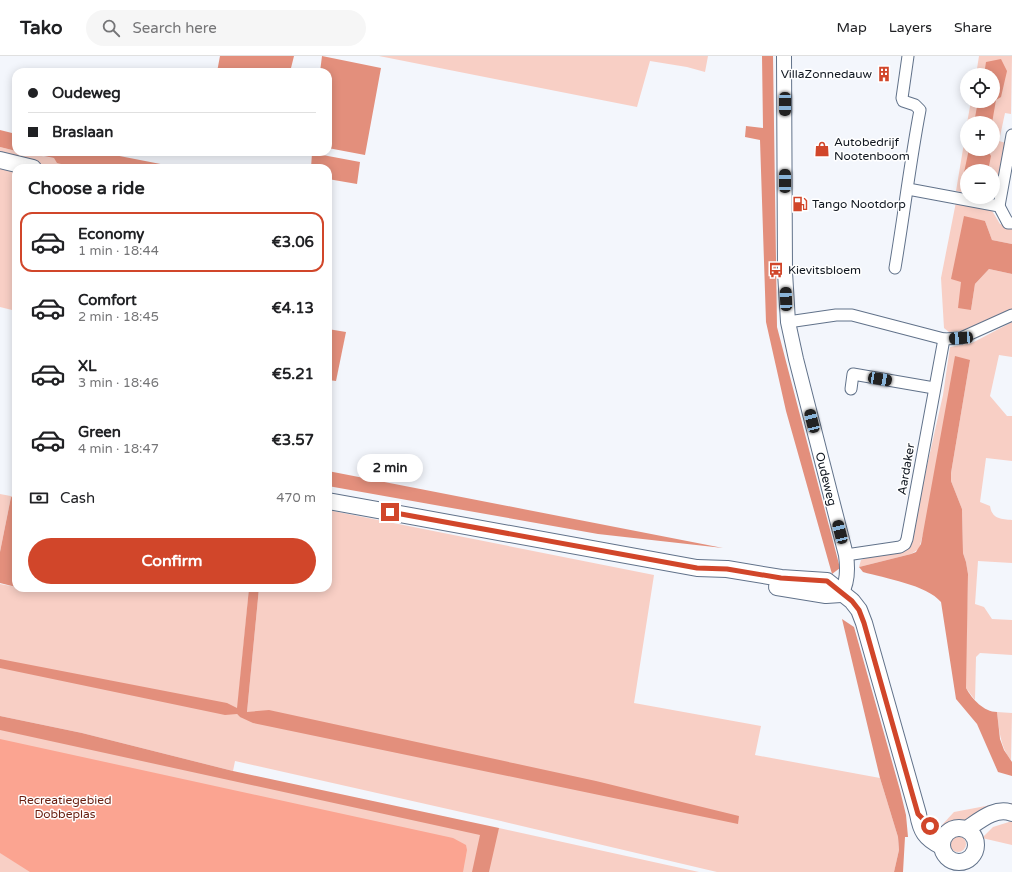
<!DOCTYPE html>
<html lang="en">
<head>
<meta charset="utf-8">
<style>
  :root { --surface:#fff; --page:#f6f6f6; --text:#202124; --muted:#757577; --line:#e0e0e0; --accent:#d1462a }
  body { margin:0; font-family:"Varela Round",sans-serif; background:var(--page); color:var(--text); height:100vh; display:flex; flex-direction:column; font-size:15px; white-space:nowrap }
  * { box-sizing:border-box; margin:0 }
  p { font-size:13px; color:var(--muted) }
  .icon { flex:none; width:22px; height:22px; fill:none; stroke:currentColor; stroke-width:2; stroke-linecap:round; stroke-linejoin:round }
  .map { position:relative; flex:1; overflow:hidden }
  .sheet { position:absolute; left:12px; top:108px; width:320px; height:428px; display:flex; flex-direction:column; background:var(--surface); border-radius:12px; box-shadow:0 2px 10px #0003 }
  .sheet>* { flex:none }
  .hud { position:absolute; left:12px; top:12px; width:320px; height:88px; border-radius:12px; box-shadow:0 2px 10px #0003; display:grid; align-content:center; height:88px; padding:0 16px; background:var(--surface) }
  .controls { position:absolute; left:960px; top:12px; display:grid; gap:8px }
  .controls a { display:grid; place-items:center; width:40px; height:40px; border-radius:50%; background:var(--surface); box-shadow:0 2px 10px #0003; font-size:20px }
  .end { position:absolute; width:18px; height:18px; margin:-9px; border:5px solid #d1462a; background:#fff; box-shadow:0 0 0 2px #fff }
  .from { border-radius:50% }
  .bubble { position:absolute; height:28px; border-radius:14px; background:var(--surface); box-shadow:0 2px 10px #0003; font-size:13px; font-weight:800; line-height:28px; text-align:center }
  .car { position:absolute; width:12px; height:24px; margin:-12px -6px; border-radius:5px; box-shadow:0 0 3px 1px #0007; background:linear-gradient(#222 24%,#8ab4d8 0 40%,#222 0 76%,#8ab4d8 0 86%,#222 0) }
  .hud b { display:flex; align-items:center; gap:14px; height:38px; font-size:15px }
  .hud b+b { border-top:1px solid var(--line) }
  .hud i { width:10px; height:10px; background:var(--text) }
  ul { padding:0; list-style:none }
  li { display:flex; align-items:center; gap:12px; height:60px; margin:0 8px 6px; padding:0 8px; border:2px solid transparent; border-radius:12px }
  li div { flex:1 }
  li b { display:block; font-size:15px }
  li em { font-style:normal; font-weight:800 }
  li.on { border-color:var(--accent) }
  li>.icon { width:36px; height:36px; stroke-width:1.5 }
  h2 { padding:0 16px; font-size:18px; line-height:48px }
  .pay { display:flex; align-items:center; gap:10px; height:44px; padding:0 16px; font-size:15px }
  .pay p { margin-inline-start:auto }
  .primary-button { display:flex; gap:8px; margin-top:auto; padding:8px 16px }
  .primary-button a { flex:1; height:46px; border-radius:24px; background:var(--accent); color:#fff; font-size:16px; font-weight:800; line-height:46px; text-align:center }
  header { display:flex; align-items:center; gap:24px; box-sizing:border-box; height:56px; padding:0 20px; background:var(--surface); border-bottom:1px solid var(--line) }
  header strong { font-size:19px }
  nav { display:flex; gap:22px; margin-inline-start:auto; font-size:14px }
  .search { width:280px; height:36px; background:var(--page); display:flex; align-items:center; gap:10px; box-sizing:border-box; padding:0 14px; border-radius:22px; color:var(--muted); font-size:15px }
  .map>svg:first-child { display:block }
  .green { fill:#f8cfc5 }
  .forest { fill:#fba491 }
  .water { fill:#e38f7c }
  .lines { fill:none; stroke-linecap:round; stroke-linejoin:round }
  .minor-casing { stroke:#61728a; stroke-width:13 }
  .tertiary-casing { stroke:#61728a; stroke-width:16 }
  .secondary-casing { stroke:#61728a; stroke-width:18 }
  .minor { stroke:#fff; stroke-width:11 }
  .tertiary { stroke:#fff; stroke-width:14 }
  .secondary { stroke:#fff; stroke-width:16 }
  .route { stroke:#d1462a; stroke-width:5 }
  .labels { text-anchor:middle; stroke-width:3; stroke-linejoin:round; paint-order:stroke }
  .poi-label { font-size:12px; fill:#101720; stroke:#fff; text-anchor:start }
  .street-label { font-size:12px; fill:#101720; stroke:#fff }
  .park-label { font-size:12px; fill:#691f10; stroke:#fff }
</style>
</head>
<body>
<header>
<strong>Tako</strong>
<div class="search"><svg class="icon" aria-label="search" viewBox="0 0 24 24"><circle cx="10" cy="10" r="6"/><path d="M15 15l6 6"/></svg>Search here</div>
<nav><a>Map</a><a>Layers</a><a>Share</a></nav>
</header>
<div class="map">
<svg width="1012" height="816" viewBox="0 0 1012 816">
  <rect width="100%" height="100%" fill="#f3f6fc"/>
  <g class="green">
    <path d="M379,0H708L705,16L687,11L650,5L637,51Z"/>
    <path d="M979,0H1012L1011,58L1005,57L999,85L1006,87L995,142L989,141H993V115H967V137L956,135L967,69V93H993V67H967L971,45H993V19H976Z"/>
    <path d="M0,91L16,95V96L54,102L81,111L102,112H56L0,99Z"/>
    <path d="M0,110L16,114V255L0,251Z"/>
    <path d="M956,146L991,153L1000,168L1012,171V188L992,184L985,165L961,226L971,254L975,228L989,213L1012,218V253L965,274L949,276L944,272L941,222Z"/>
    <path d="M1012,266V301L999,299L990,340L1007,360H1012V405L986,402L980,446L990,450C992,463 1001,463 1012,464V507L978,505L975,548L984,551L992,563L1012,564V599L980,597L976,601L975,644L966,632L965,626L968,518L966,506L963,497L962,453L951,425V417L970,304L919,493L911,498L859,511L861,504L910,485L943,339L950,291L972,287Z"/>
    <path d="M0,438L16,441H11L0,496Z"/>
    <path d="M328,454L654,519L634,647L761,670L755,699L880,722L898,781L899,794L894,816H717L501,765L235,705L233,715L82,677L0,660V528L43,536V532H249L237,658L240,661L247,656L259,532H328Z"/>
    <path d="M997,656L1012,657L1011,704C1000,691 999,673 997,656Z"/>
    <path d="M0,672L483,774L499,772L699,816H0Z"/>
    <path d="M1012,747V753L967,767L942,769L954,756L991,749Z"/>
    <path d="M1012,765V789L982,782L993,771Z"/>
    <circle cx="958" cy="788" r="8"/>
  </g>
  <path class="forest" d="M0,683L453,782L466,789L467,794L463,816H30L0,797Z"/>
  <g class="water">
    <path d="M220,0H294L290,16H217Z"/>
    <path d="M322,0L381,12L365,99L328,92V16H320Z"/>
    <path d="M762,0H773L777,271L840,512L832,518L786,355L766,266L760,84L745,81L746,70L763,72Z"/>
    <path d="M1001,3L1007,15L1001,41L996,44L992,67H974L978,45H993V19H984L986,6Z"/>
    <path d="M0,74L16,78V95L0,91Z"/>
    <path d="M969,93H987L991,100L988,115H967V127L962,126Z"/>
    <path d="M23,96H99L181,112C143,112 94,117 57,107L54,102Z"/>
    <path d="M312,97L360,106L357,128L328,123V112H311Z"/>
    <path d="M964,160L985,165L992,184L1012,188V218L989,213L975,228L971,254L958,252L961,226L951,223Z"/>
    <path d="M328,273L346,276L336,325L328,324Z"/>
    <path d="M955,300L970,304L951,417V425L962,453L963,497L966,506L968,518L966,632C972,643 984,656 997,656L1000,683L1004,694L1012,706V720L998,716L977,668L956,643L941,546C927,529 884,522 863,516L859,511L911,498L916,496L921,488Z"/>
    <path d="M328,415L723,492L598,478L328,430Z"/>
    <path d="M11,441L16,442V531L0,527V496Z"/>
    <path d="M249,532H259L247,656L269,654L596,725L739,760L738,768L253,667L240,661L237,658L225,659L0,612V603L227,647L237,652Z"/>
    <path d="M842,563L854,571L900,734L906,759L908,781H905L903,816H894L899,794L898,781L880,722Z"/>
    <path d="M0,660L82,677L233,715L499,772L489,816H472L480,779L0,674Z"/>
  </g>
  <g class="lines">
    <g class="minor-casing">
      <g id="minor">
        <path d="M908,133L999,150L1008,167H1012"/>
        <path d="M999,150L1012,79"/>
        <path d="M895,212C904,159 910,106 920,54L915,49L903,45L902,42L908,0"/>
        <path d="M788,266L836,259H852L944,283L961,282L1012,259"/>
        <path d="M851,333L853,318L934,332"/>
        <path d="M846,499L900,491L905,488L907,483L944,283"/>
      </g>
    </g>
    <g class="tertiary-casing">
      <path id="tertiary" d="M784,0L785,216L788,266L796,303L846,499C848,513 848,526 841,538"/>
    </g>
    <g class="secondary-casing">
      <g id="secondary">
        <path d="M0,104L33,112"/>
        <path d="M328,445L697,512L727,513L781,522L827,525L852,545L859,554L864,567L918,758C921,775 925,782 941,790"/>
        <path d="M777,531L826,539L841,538"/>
        <circle cx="959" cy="789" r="17"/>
        <path d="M967,773C979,765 996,750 1012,757"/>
      </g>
    </g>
    <use href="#minor" class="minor"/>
    <use href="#tertiary" class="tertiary"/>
    <use href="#secondary" class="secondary"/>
  </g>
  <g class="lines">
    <path class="route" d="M390,456L697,512L727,513L781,522L827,525L852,545L859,554L864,567L914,744L918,758L930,770"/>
  </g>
  <defs>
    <g id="building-bare" transform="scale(1.2)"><path d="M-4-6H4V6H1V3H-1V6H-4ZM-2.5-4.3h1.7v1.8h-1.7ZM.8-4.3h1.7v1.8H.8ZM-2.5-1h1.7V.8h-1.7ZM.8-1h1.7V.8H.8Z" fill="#d1462a" stroke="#fff" stroke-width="2.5" paint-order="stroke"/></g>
    <g id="shop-bare" transform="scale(1.2)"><path d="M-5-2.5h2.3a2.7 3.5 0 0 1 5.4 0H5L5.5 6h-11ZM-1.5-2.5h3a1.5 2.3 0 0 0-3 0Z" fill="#d1462a" stroke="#fff" stroke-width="2.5" paint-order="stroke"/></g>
    <g id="fuel-bare" transform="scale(1.2)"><path d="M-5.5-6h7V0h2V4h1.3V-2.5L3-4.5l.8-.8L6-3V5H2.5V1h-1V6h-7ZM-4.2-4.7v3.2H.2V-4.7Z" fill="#d1462a" stroke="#fff" stroke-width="2.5" paint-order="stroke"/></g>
    <g id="bus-bare" transform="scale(1.2)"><path d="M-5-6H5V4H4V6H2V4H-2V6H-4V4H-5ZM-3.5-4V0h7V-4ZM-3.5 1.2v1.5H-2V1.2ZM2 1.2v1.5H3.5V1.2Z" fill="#d1462a" stroke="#fff" stroke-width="2.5" paint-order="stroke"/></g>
  </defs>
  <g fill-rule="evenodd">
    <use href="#building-bare" x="884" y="18"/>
    <use href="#shop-bare" x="822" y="93"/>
    <use href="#fuel-bare" x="800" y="148"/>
    <use href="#bus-bare" x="776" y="214"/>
  </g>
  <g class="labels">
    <g class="poi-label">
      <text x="872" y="22" text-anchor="end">VillaZonnedauw</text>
      <text x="834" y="90">Autobedrijf<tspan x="834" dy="14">Nootenboom</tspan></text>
      <text x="812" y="152">Tango Nootdorp</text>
      <text x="788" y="218">Kievitsbloem</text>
    </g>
    <g class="street-label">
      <text transform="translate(906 413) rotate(-80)" y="4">Aardaker</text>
      <text transform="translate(826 423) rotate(76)" y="4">Oudeweg</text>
    </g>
    <g class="park-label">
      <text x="65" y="748">Recreatiegebied<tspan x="65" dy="14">Dobbeplas</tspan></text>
    </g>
  </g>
</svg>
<div class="controls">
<a><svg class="icon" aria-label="locate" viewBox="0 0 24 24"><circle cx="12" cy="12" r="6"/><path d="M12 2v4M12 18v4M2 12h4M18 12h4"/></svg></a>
<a>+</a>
<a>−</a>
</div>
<i class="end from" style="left:930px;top:770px"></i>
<i class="end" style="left:390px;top:456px"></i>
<div class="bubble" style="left:357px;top:398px;width:66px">2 min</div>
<i class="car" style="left:785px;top:48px;rotate:180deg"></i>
<i class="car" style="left:785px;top:125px;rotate:0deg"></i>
<i class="car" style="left:786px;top:243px;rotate:358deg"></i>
<i class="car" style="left:961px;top:282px;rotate:266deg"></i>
<i class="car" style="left:880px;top:323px;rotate:100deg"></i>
<i class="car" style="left:812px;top:365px;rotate:346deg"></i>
<i class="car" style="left:840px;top:476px;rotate:346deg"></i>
<div class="hud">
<b><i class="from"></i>Oudeweg</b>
<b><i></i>Braslaan</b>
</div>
<section class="sheet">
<h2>Choose a ride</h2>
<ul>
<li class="on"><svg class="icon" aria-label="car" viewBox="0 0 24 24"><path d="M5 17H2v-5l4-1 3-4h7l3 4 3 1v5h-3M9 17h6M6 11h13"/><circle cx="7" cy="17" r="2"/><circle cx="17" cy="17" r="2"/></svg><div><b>Economy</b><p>1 min · 18:44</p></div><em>€3.06</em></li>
<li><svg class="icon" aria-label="car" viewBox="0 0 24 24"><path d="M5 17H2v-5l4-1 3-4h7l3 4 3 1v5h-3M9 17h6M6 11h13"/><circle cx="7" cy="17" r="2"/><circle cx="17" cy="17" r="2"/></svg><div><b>Comfort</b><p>2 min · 18:45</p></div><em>€4.13</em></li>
<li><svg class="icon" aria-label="car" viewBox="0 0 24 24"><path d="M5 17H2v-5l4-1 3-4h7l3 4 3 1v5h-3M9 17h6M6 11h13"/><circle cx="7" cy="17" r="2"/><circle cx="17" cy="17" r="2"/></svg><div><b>XL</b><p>3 min · 18:46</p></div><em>€5.21</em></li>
<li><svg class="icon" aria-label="car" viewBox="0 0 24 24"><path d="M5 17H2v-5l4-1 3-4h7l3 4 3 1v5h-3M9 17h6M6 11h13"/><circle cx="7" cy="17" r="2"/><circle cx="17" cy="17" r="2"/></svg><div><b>Green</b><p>4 min · 18:47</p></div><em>€3.57</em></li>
</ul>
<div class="pay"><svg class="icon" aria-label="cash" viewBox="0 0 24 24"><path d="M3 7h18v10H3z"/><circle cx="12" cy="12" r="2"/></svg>Cash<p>470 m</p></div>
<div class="primary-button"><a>Confirm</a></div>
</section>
</div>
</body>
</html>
